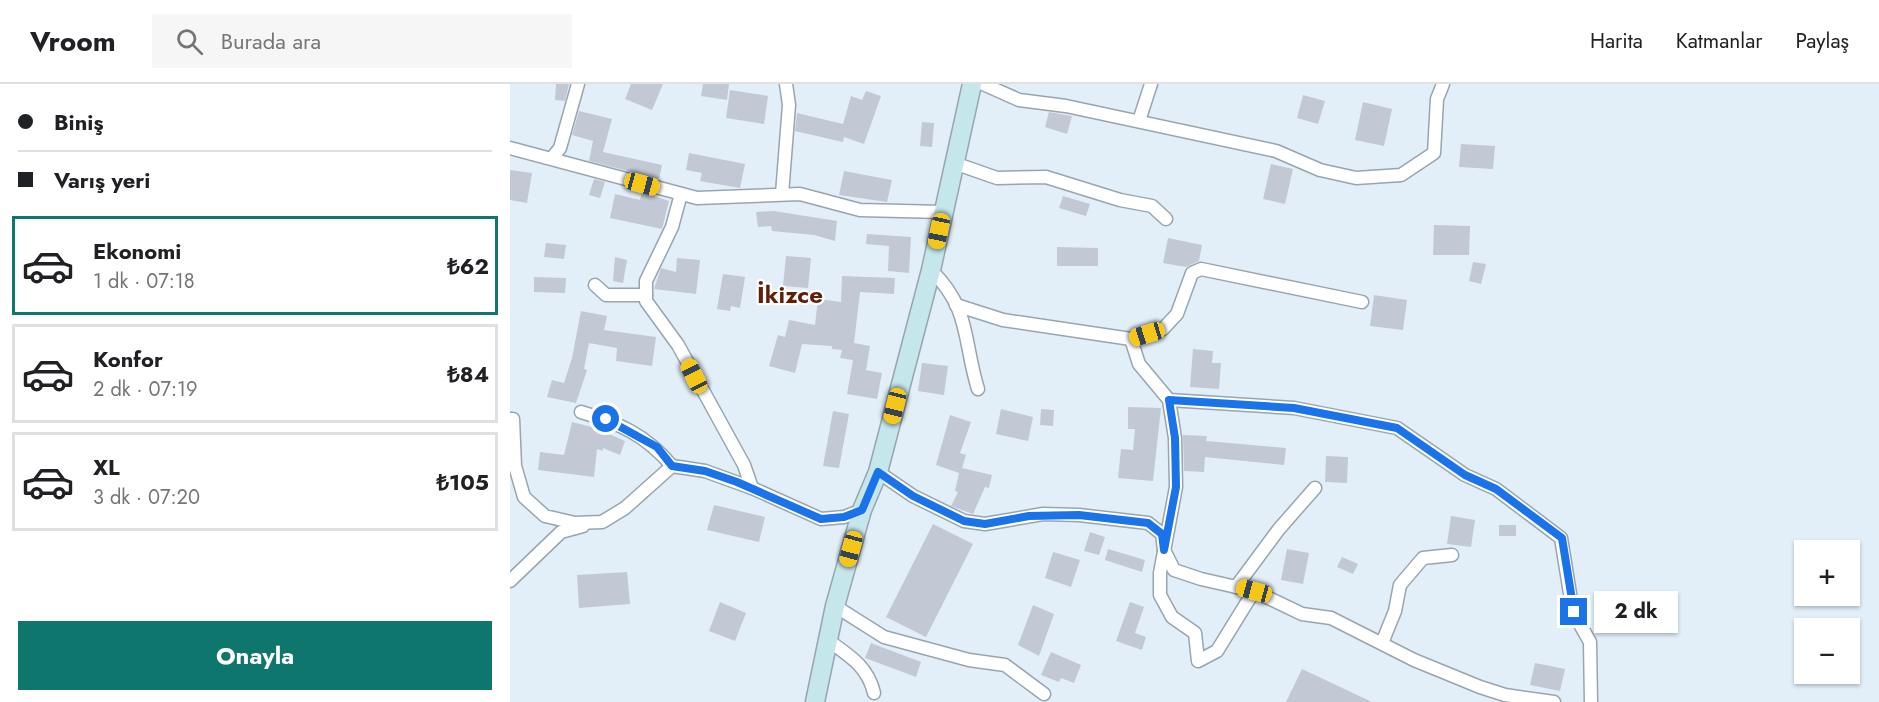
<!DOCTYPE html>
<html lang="tr">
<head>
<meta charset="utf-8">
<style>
  :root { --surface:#fff; --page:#f6f6f6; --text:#202124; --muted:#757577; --line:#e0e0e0; --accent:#0f766e }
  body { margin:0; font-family:Jost,sans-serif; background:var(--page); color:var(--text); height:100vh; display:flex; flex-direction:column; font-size:22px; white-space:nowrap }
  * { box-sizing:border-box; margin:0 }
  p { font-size:20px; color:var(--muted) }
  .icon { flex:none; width:33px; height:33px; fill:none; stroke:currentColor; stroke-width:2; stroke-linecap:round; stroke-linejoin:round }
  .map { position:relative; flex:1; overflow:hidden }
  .side { display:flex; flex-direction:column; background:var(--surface); width:510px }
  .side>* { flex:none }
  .banner { display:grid; align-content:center; height:132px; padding:0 18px; background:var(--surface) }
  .fabs { position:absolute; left:1284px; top:456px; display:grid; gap:12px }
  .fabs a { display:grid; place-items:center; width:66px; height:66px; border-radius:0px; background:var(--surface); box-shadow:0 2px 4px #0004; font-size:30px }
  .end { position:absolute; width:27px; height:27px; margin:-14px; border:8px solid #1a73e8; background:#fff; box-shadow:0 0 0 3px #fff }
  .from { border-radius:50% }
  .bubble { position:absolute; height:42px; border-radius:0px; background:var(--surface); box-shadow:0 2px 4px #0004; font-size:20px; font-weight:700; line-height:42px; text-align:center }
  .car { position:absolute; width:18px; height:36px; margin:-18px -9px; border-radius:8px; box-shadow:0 0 4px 2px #0007; background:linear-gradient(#f5c518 24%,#345 0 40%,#f5c518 0 76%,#345 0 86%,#f5c518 0) }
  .banner b { display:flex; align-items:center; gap:21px; height:57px; font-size:22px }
  .banner b+b { border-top:2px solid var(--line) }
  .banner i { width:15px; height:15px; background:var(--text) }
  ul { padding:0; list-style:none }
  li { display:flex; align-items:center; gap:18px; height:99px; margin:0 12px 9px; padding:0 6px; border:3px solid var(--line); border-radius:0px }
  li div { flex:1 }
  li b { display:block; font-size:22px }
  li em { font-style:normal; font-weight:700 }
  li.selected { border-color:var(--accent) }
  li>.icon { width:54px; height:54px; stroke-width:1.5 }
  .button { display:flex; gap:12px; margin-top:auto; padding:12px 18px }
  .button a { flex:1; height:69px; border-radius:0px; background:var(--accent); color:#fff; font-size:24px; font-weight:700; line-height:69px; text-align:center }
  header { display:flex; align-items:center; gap:36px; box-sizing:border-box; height:84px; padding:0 30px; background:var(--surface); border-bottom:2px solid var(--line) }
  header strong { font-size:28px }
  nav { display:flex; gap:33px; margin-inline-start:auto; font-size:21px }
  .search { width:420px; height:54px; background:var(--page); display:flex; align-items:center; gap:15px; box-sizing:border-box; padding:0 21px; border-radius:0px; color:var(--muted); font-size:22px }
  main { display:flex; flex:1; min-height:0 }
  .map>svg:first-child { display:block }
  .building { fill:#c3c8d5 }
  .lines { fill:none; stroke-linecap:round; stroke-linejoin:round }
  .street-casing { stroke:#98a5ae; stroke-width:15 }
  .secondary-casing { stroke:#98a5ae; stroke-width:21 }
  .street { stroke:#fff; stroke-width:12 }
  .secondary { stroke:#c5e6ea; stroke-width:18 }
  .route { stroke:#1a73e8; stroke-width:8 }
  .labels { text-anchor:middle; stroke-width:4.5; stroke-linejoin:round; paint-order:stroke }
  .quarter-label { font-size:24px; font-weight:bold; fill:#601f06; stroke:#fff }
</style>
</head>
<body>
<header>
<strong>Vroom</strong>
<div class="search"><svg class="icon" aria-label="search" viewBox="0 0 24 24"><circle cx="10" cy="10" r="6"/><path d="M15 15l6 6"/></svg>Burada ara</div>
<nav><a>Harita</a><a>Katmanlar</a><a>Paylaş</a></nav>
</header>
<main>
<section class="side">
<div class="banner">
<b><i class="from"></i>Biniş</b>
<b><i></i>Varış yeri</b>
</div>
<ul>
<li class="selected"><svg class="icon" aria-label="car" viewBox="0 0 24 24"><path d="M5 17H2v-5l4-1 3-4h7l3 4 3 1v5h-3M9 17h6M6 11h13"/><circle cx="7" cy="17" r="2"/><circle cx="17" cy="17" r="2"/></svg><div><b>Ekonomi</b><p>1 dk · 07:18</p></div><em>₺62</em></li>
<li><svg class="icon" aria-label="car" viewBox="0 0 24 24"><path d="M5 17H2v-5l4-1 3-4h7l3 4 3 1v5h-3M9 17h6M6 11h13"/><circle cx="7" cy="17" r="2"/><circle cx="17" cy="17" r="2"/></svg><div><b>Konfor</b><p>2 dk · 07:19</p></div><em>₺84</em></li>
<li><svg class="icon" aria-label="car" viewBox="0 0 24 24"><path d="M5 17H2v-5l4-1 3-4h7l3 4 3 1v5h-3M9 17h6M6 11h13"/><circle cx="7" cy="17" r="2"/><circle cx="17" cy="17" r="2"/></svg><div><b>XL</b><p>3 dk · 07:20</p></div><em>₺105</em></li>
</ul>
<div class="button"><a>Onayla</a></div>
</section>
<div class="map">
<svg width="1369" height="618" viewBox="0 0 1369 618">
  <rect width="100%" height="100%" fill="#e2eff9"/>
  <g class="building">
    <path d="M46,0H59L55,17L45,16Z"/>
    <path d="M121,0H153L142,26L115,15Z"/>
    <path d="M193,0H219L217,16L191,12Z"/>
    <path d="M220,6L258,12L254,40L216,34Z"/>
    <path d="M356,7L371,12L354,60L334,53L333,58L285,47L287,29L333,40L341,12L352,16Z"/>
    <path d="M793,11L815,17L808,40L787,34Z"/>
    <path d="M853,18L882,25L874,62L845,56Z"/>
    <path d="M69,27L102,35L93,68L152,81L149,95L79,77L83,57L62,51Z"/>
    <path d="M539,28L562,32L557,50L535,43Z"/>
    <path d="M412,38L424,39L422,63L410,62Z"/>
    <path d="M951,60L985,62L983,85L949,83Z"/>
    <path d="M179,69L235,80L230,104L190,97L192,89L176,86Z"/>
    <path d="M761,80L783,85L775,120L753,115Z"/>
    <path d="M0,86L22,89L17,119L0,116Z"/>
    <path d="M334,87L382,96L377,118L329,111Z"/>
    <path d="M84,95L95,98L90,114L79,111Z"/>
    <path d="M132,108L159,117L152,145L100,134L105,110L130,116Z"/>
    <path d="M553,112L580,120L576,132L549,124Z"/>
    <path d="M264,127L327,137L325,157L304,151L262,147L261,142L248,143L246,128Z"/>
    <path d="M924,141L960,142L959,171H923Z"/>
    <path d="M357,150L401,153L399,189L378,187L379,162L356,160Z"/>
    <path d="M658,154L692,161L689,177L676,183L653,179Z"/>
    <path d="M36,159L56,161L54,175L34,173Z"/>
    <path d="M547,163L588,164V182H547Z"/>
    <path d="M276,172L301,174L298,204L273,202Z"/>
    <path d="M105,173L117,176L113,199L103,197Z"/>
    <path d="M167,174L190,176L186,210L144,205L151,184L166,188Z"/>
    <path d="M963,178L976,180L971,200L959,197Z"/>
    <path d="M213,190L235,193L230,224L221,222L220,227L207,225Z"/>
    <path d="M332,192L385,194L384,210L350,208L344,259L360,262L356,286L372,289L367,315L337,310L343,276L330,274L332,266L322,265V262L292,260L285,289L259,282L268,251L275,253L279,236L305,241L308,215L331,218Z"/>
    <path d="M24,193L56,194L55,209L24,208Z"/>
    <path d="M864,211L897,216L893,246L860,242Z"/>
    <path d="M71,227L97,232L94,246L146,253L142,282L106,277L107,264L79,259L74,285L77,286L66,319L37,313L42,296L54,299L62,274Z"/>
    <path d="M683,265L703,267L702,279H711L709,305L680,303Z"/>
    <path d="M412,279L438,282L434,311L408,307Z"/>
    <path d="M618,323L651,324L643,397L608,394L611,365L623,366L625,345H618Z"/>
    <path d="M491,325L523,333L518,357L486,350Z"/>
    <path d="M531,325L544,326L543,342L530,341Z"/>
    <path d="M323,327L339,330L329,384L313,382Z"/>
    <path d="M440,331L461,338L450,369L456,371L452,384L482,391L479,404L475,403L463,430L441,422L448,408L445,407L449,389L426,381Z"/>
    <path d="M62,338L98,347L97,349L115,357L110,371L93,364V367L87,365L84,393L28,386L30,368L54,371Z"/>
    <path d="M673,351L697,352L696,357L776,364L774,381L695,373L694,388L674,387Z"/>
    <path d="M816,372L838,373L837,399L815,398Z"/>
    <path d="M204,421L255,433L249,458L197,446Z"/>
    <path d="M941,432L965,436L961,463L937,460Z"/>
    <path d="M423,440L463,460L416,553L376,533Z"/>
    <rect x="989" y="441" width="17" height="11"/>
    <path d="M580,448L595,453L589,471L574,467Z"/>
    <path d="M598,465L635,476L632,488L595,476Z"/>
    <path d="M777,465L799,469L793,500L771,496Z"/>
    <path d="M543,468L570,476L561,503L535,494Z"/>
    <path d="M832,473L848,480L843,490L827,483Z"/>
    <path d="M117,488L120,520L69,524L67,491Z"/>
    <path d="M210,518L236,529L225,557L199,547Z"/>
    <path d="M620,518L634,523L625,549L636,553L632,566L606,557Z"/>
    <path d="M523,521L544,530L529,572L508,561Z"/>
    <path d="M361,559L411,578L406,593L355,574Z"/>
    <path d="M541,568L571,581L564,599L551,594L549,598L531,591Z"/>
    <path d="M1025,579L1055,585L1050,607L1020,601Z"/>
    <path d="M792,585L862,618H776Z"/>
  </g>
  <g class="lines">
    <g class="street-casing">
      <g id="street">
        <path d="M473,0L509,16L556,22L766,67L810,86L846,94L891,91L924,69L927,15L933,0"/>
        <path d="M629,37L641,0"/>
        <path d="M0,64L187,114L290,110L350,126L433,128"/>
        <path d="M42,74L50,64L68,0"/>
        <path d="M444,79L487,94L536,93L610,116L642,122L656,135"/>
        <path d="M171,110L162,143L136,197V217L168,261L234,381L242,404"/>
        <path d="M272,110L279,21L276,0"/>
        <path d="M421,186C461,225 453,257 468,305"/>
        <path d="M85,201L96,211H136"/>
        <path d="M446,221L493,236L621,255L653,245L667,230L682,189L691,185L852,218"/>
        <path d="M621,255L629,280L659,316L665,354L666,403L650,489V511L662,533L685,549L688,577L707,567L744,507"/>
        <path d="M659,316L784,324L887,344L955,391L986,405L1051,454L1063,528L1080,558L1081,618"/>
        <path d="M71,328C109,339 136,351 162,382"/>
        <path d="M0,335H3L5,382L14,413L35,432L65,439L92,438L115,424L162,382L195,387L242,404L311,435L334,433L352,426"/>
        <path d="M368,388L403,412L454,437L475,440L533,430L569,431L638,439L652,450L654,466L664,486L691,495L744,507L792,530L821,534L904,576L970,603L995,611L1044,618"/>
        <path d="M0,497L51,448L73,442"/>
        <path d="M726,503L769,445L805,404"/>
        <path d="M325,522L374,553L459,576L495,581L534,610"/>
        <path d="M319,557C340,572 358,583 364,609"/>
        <path d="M872,559L885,527L890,501L913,474L942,471"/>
      </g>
    </g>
    <g class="secondary-casing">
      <path id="secondary" d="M305,618L325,522L352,426L368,388L421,186L462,0"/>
    </g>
    <use href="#street" class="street"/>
    <use href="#secondary" class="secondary"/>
  </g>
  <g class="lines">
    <path class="route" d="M96,335L147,363L162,382L195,387L227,398L311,435L334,433L352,426L368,388L403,412L454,437L475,440L519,432L569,431L638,439L652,450L654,466L666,403L665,354L659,316L784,324L887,344L955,391L986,405L1052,454L1064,528"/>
  </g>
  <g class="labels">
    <g class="quarter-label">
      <text x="280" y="219">İkizce</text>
    </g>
  </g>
</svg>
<div class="fabs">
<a>+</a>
<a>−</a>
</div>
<i class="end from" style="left:96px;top:335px"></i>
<i class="end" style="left:1064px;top:528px"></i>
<div class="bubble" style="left:1084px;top:507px;width:84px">2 dk</div>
<i class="car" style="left:132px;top:100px;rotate:105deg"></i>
<i class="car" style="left:429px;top:147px;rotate:192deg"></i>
<i class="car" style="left:637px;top:250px;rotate:253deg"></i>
<i class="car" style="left:184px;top:292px;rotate:333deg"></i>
<i class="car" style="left:385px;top:322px;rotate:194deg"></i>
<i class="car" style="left:341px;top:465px;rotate:195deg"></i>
<i class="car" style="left:744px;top:507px;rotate:285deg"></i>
</div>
</main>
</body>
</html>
